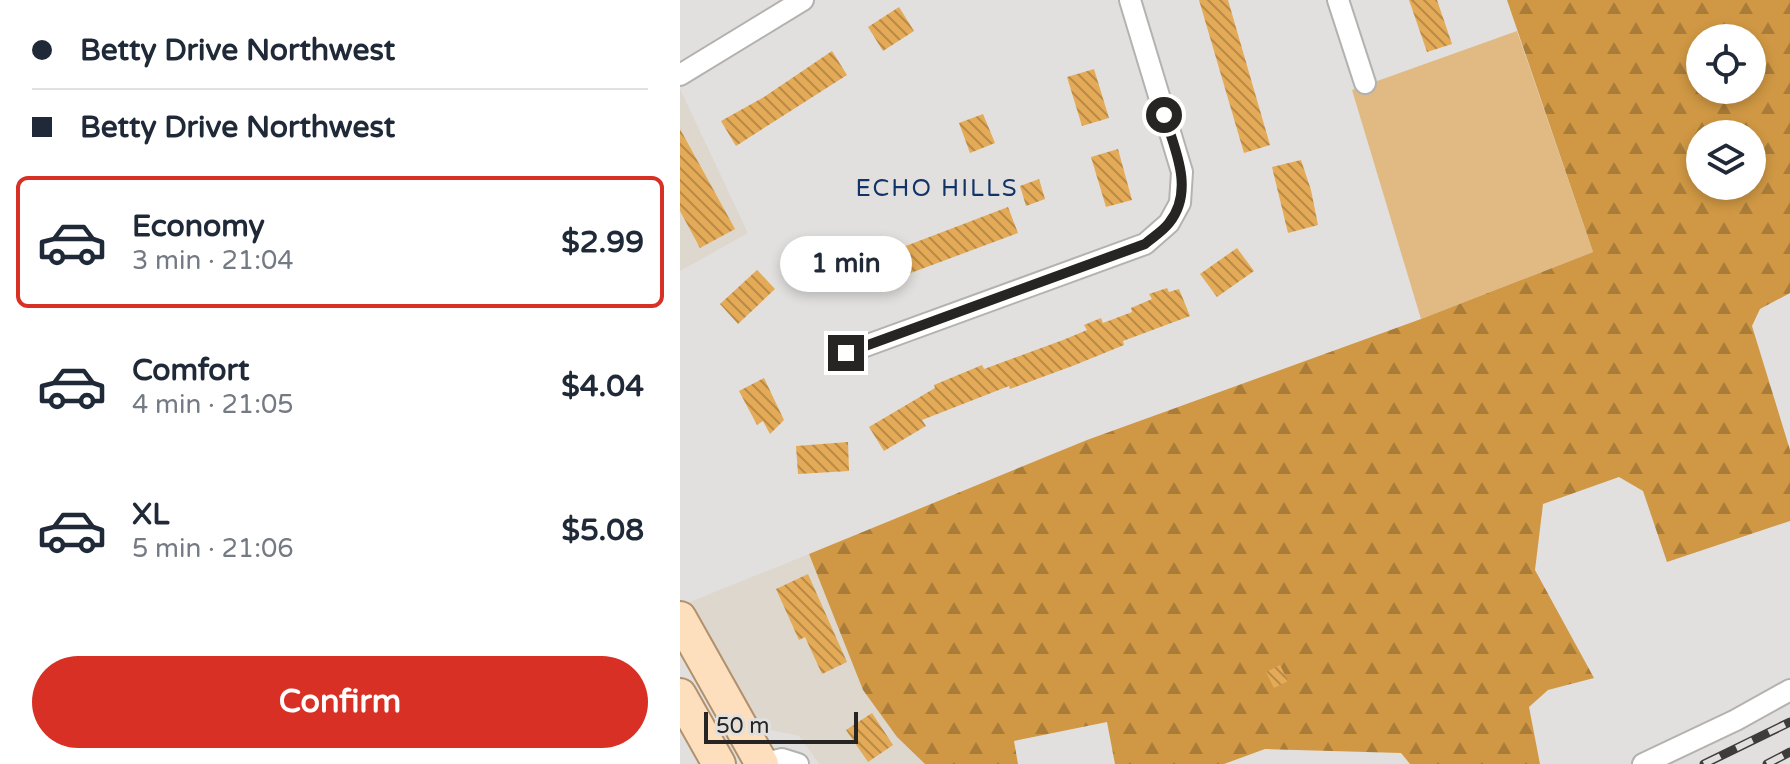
<!DOCTYPE html>
<html lang="en">
<head>
<meta charset="utf-8">
<style>
  :root { --surface:#fff; --page:#f2f2f3; --text:#1f2937; --muted:#747a83; --line:#e0e1e3; --accent:#d93025 }
  body { margin:0; font-family:"Varela Round",sans-serif; background:var(--page); color:var(--text); height:100vh; display:flex; flex-direction:column; font-size:30px; white-space:nowrap }
  * { box-sizing:border-box; margin:0 }
  p { font-size:26px; color:var(--muted) }
  .icon { flex:none; width:44px; height:44px; fill:none; stroke:currentColor; stroke-width:2; stroke-linecap:round; stroke-linejoin:round }
  .map { position:relative; flex:1; overflow:hidden }
  .panel { display:flex; flex-direction:column; background:var(--surface); width:680px }
  .panel>* { flex:none }
  .guide { display:grid; align-content:center; height:176px; padding:0 32px; background:var(--surface) }
  .fabs { position:absolute; left:1006px; top:24px; display:grid; gap:16px }
  .fabs a { display:grid; place-items:center; width:80px; height:80px; border-radius:50%; background:var(--surface); box-shadow:0 4px 12px #0003; font-size:40px }
  .scale { position:absolute; left:24px; bottom:20px; width:154px; box-sizing:border-box; padding-left:8px; border:4px solid #262524; border-top:0; font-size:22px; line-height:28px; white-space:nowrap; color:#262524; -webkit-text-stroke:6px #e2e0de; paint-order:stroke }
  .end { position:absolute; width:36px; height:36px; margin:-18px; border:10px solid #262524; background:#fff; box-shadow:0 0 0 4px #fff }
  .from { border-radius:50% }
  .bubble { position:absolute; height:56px; border-radius:28px; background:var(--surface); box-shadow:0 4px 12px #0003; font-size:26px; font-weight:700; line-height:56px; text-align:center }
  .guide b { display:flex; align-items:center; gap:28px; height:76px; font-size:30px }
  .guide b+b { border-top:2px solid var(--line) }
  .guide i { width:20px; height:20px; background:var(--text) }
  ul { padding:0; list-style:none }
  li { display:flex; align-items:center; gap:24px; height:132px; margin:0 16px 12px; padding:0 16px; border:4px solid transparent; border-radius:12px }
  li div { flex:1 }
  li b { display:block; font-size:30px }
  li em { font-style:normal; font-weight:700 }
  li.selected { border-color:var(--accent) }
  li>.icon { width:72px; height:72px; stroke-width:1.5 }
  .button { display:flex; gap:16px; margin-top:auto; padding:16px 32px }
  .button a { flex:1; height:92px; border-radius:48px; background:var(--accent); color:#fff; font-size:32px; font-weight:700; line-height:92px; text-align:center }
  main { display:flex; flex:1; min-height:0 }
  .map>svg:first-child { display:block }
  .built { fill:#ded7ce }
  .green { fill:#e1b983 }
  .forest { fill:url(#forest-firs); fill-rule:evenodd }
  .building { fill:url(#building-back-hatch) }
  .lines { fill:none; stroke-linecap:round; stroke-linejoin:round }
  .minor-casing { stroke:#b3b2af; stroke-width:24 }
  .primary-casing { stroke:#b1906c; stroke-width:36 }
  .minor { stroke:#fff; stroke-width:20 }
  .primary { stroke:#fddfbe; stroke-width:32 }
  .rail-casing { stroke:#3d3c3b; stroke-width:9 }
  .rail { stroke:#e2e0de; stroke-width:6; stroke-dasharray:18; stroke-linecap:butt }
  .route { stroke:#262524; stroke-width:10 }
  .labels { text-anchor:middle; stroke-width:6; stroke-linejoin:round; paint-order:stroke }
  .neighbourhood-label { font-size:24px; letter-spacing:2px; fill:#123368; stroke:#e2e0de }
</style>
</head>
<body>
<main>
<section class="panel">
<div class="guide">
<b><i class="from"></i>Betty Drive Northwest</b>
<b><i></i>Betty Drive Northwest</b>
</div>
<ul>
<li class="selected"><svg class="icon" aria-label="car" viewBox="0 0 24 24"><path d="M5 17H2v-5l4-1 3-4h7l3 4 3 1v5h-3M9 17h6M6 11h13"/><circle cx="7" cy="17" r="2"/><circle cx="17" cy="17" r="2"/></svg><div><b>Economy</b><p>3 min · 21:04</p></div><em>$2.99</em></li>
<li><svg class="icon" aria-label="car" viewBox="0 0 24 24"><path d="M5 17H2v-5l4-1 3-4h7l3 4 3 1v5h-3M9 17h6M6 11h13"/><circle cx="7" cy="17" r="2"/><circle cx="17" cy="17" r="2"/></svg><div><b>Comfort</b><p>4 min · 21:05</p></div><em>$4.04</em></li>
<li><svg class="icon" aria-label="car" viewBox="0 0 24 24"><path d="M5 17H2v-5l4-1 3-4h7l3 4 3 1v5h-3M9 17h6M6 11h13"/><circle cx="7" cy="17" r="2"/><circle cx="17" cy="17" r="2"/></svg><div><b>XL</b><p>5 min · 21:06</p></div><em>$5.08</em></li>
</ul>
<div class="button"><a>Confirm</a></div>
</section>
<div class="map">
<svg width="1110" height="764" viewBox="0 0 1110 764">
  <defs>
    <pattern id="forest-firs" width="22" height="20" patternUnits="userSpaceOnUse" patternTransform="scale(2)"><rect width="22" height="20" fill="#d09844"/><path d="M5 1l3.5 6h-7zM16 11l3.5 6h-7z" fill="#a97c39"/></pattern>
    <pattern id="building-back-hatch" width="6" height="6" patternUnits="userSpaceOnUse" patternTransform="scale(2)"><rect width="6" height="6" fill="#e3aa57"/><path d="M-1 5l2 2M0 0l6 6M5-1l2 2" fill="none" stroke="#b88a48"/></pattern>
  </defs>
  <rect width="100%" height="100%" fill="#e2e0de"/>
  <g class="built">
    <path d="M0,89L68,233L0,271Z"/>
    <path d="M129,554L183,690L217,737L245,764H139L119,736L86,729L75,721L7,603Z"/>
  </g>
  <path class="green" d="M837,31L913,252L741,319L672,90Z"/>
  <path class="forest" d="M827,0H1110V293L1080,309L1072,326L1110,450V521L987,562L963,491L939,477L863,504L855,570L914,678L868,690L849,707L860,764H730L721,753L585,749L544,764H435L427,722L334,741L338,764H245L217,737L183,690L129,554L407,440L741,319L913,252ZM1020,38H1072V90H1020ZM1020,134H1072V186H1020Z"/>
  <g class="building">
    <path d="M519,0H548L590,145L564,153Z"/>
    <path d="M729,0H757L772,44L747,52Z"/>
    <path d="M219,7L234,31L203,51L188,27Z"/>
    <path d="M152,51L167,75L56,146L41,121L84,97Z"/>
    <path d="M414,69L429,118L402,126L387,77Z"/>
    <path d="M303,114L315,143L290,153L279,123Z"/>
    <path d="M0,129L55,229L20,248L0,211Z"/>
    <path d="M438,149L452,200L426,207L411,157Z"/>
    <path d="M621,160L631,190L638,225L608,233L592,167Z"/>
    <path d="M359,179L365,199L346,206L340,186Z"/>
    <path d="M328,207L338,233L220,277L210,252Z"/>
    <path d="M171,244L180,271L131,287L122,260Z"/>
    <path d="M557,248L574,271L537,297L520,274Z"/>
    <path d="M77,270L95,289L58,324L40,304Z"/>
    <path d="M487,288L489,292L499,289L510,316L443,341L444,345L395,365L330,389L329,386L242,420L246,426L204,451L189,427L255,388L254,385L302,365L304,369L383,340L407,330L404,325L421,318L423,323L452,312L451,308L472,299L469,294Z"/>
    <path d="M84,378L104,420L90,434L83,421L77,425L59,391Z"/>
    <path d="M168,442L169,471L118,474L116,446Z"/>
    <path d="M128,574L167,662L142,674L125,637L119,640L96,589Z"/>
    <path d="M600,665L608,681L594,688L586,672Z"/>
    <path d="M192,713L213,745L188,762L166,730Z"/>
  </g>
  <g class="lines">
    <g class="minor-casing">
      <g id="minor">
        <path d="M658,0L685,83"/>
        <path d="M0,75L123,0"/>
        <path d="M166,353L465,244L489,223L500,203L502,172L450,0"/>
        <path d="M80,764L102,759L118,764"/>
        <path d="M963,764L1056,720L1110,690"/>
      </g>
    </g>
    <g class="primary-casing">
      <g id="primary">
        <path d="M0,618L82,764"/>
        <path d="M0,695L39,764"/>
      </g>
    </g>
    <use href="#minor" class="minor"/>
    <use href="#primary" class="primary"/>
    <g class="rail-casing">
      <g id="rail">
        <path d="M1024,764L1110,722"/>
        <path d="M1087,764L1110,752"/>
      </g>
    </g>
    <use href="#rail" class="rail"/>
  </g>
  <g class="lines">
    <path class="route" d="M166,353L465,244C473,237 483,231 489,223C515,191 495,149 484,115"/>
  </g>
  <g class="labels">
    <g class="neighbourhood-label">
      <text x="257" y="196">ECHO HILLS</text>
    </g>
  </g>
</svg>
<div class="fabs">
<a><svg class="icon" aria-label="locate" viewBox="0 0 24 24"><circle cx="12" cy="12" r="6"/><path d="M12 2v4M12 18v4M2 12h4M18 12h4"/></svg></a>
<a><svg class="icon" aria-label="layers" viewBox="0 0 24 24"><path d="M12 4l9 5-9 5-9-5zM3 14l9 5 9-5"/></svg></a>
</div>
<div class="scale">50 m</div>
<i class="end from" style="left:484px;top:115px"></i>
<i class="end" style="left:166px;top:353px"></i>
<div class="bubble" style="left:100px;top:236px;width:132px">1 min</div>
</div>
</main>
</body>
</html>
